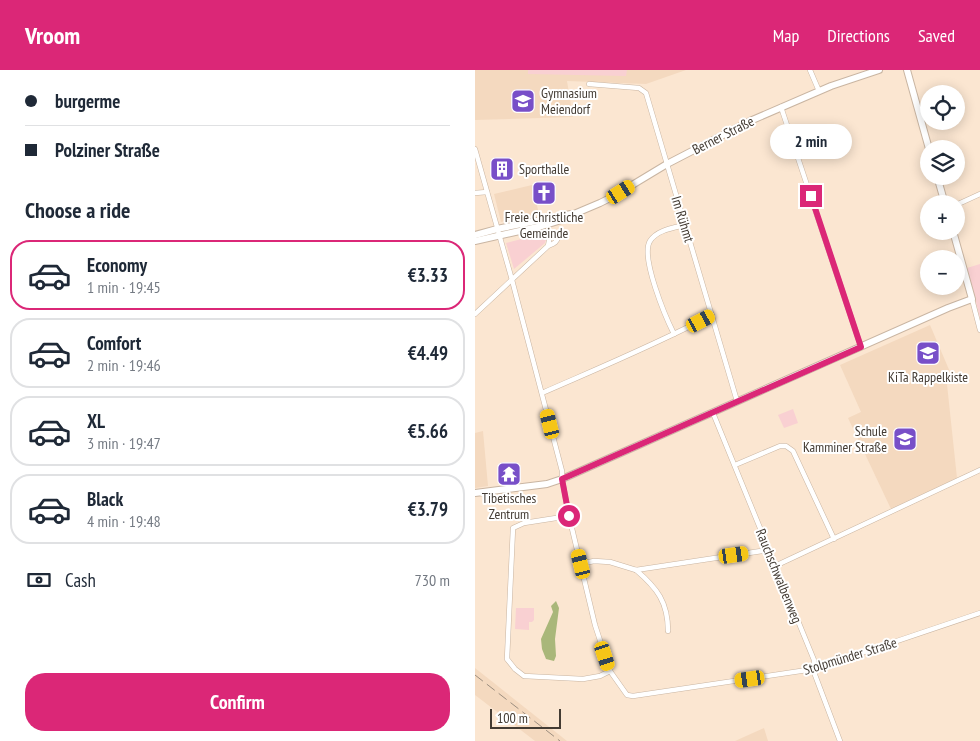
<!DOCTYPE html>
<html lang="en">
<head>
<meta charset="utf-8">
<style>
  :root { --surface:#fff; --page:#f2f2f3; --text:#1f2937; --muted:#747a83; --line:#e0e1e3; --accent:#db2777 }
  body { margin:0; font-family:"PT Sans Narrow",sans-serif; background:var(--page); color:var(--text); height:100vh; display:flex; flex-direction:column; font-size:19px; white-space:nowrap }
  * { box-sizing:border-box; margin:0 }
  p { font-size:16px; color:var(--muted) }
  .icon { flex:none; width:28px; height:28px; fill:none; stroke:currentColor; stroke-width:2; stroke-linecap:round; stroke-linejoin:round }
  .map { position:relative; flex:1; overflow:hidden }
  .drawer { display:flex; flex-direction:column; background:var(--surface); width:475px }
  .drawer>* { flex:none }
  .hud { display:grid; align-content:center; height:110px; padding:0 25px; background:var(--surface) }
  .buttons { position:absolute; left:445px; top:15px; display:grid; gap:10px }
  .buttons a { display:grid; place-items:center; width:45px; height:45px; border-radius:50%; background:var(--surface); box-shadow:0 2px 12px #0003; font-size:25px }
  .scale { position:absolute; left:15px; bottom:12px; width:71px; box-sizing:border-box; padding-left:5px; border:2px solid #433b33; border-top:0; font-size:14px; line-height:18px; white-space:nowrap; color:#433b33; -webkit-text-stroke:4px #fff; paint-order:stroke }
  .end { position:absolute; width:22px; height:22px; margin:-11px; border:6px solid #db2777; background:#fff; box-shadow:0 0 0 2px #fff }
  .from { border-radius:50% }
  .bubble { position:absolute; height:35px; border-radius:18px; background:var(--surface); box-shadow:0 2px 12px #0003; font-size:16px; font-weight:800; line-height:35px; text-align:center }
  .car { position:absolute; width:15px; height:30px; margin:-15px -8px; border-radius:6px; box-shadow:0 0 4px 1px #0007; background:linear-gradient(#f5c518 24%,#345 0 40%,#f5c518 0 76%,#345 0 86%,#f5c518 0) }
  .hud b { display:flex; align-items:center; gap:18px; height:48px; font-size:19px }
  .hud b+b { border-top:1px solid var(--line) }
  .hud i { width:12px; height:12px; background:var(--text) }
  ul { padding:0; list-style:none }
  li { display:flex; align-items:center; gap:15px; height:70px; margin:0 10px 8px; padding:0 15px; border:2px solid var(--line); border-radius:20px }
  li div { flex:1 }
  li b { display:block; font-size:19px }
  li em { font-style:normal; font-weight:800 }
  li.selected { border-color:var(--accent) }
  li>.icon { width:45px; height:45px; stroke-width:1.5 }
  h2 { padding:0 25px; font-size:22px; line-height:60px }
  .pay { display:flex; align-items:center; gap:12px; height:55px; padding:0 25px; font-size:19px }
  .pay p { margin-inline-start:auto }
  .action { display:flex; gap:10px; margin-top:auto; padding:10px 25px }
  .action a { flex:1; height:58px; border-radius:20px; background:var(--accent); color:#fff; font-size:20px; font-weight:800; line-height:58px; text-align:center }
  header { display:flex; align-items:center; gap:30px; box-sizing:border-box; height:70px; padding:0 25px; background:var(--accent); color:#fff }
  header strong { font-size:24px }
  nav { display:flex; gap:28px; margin-inline-start:auto; font-size:18px }
  main { display:flex; flex:1; min-height:0 }
  .map>svg:first-child { display:block }
  .built { fill:#f4d9bf }
  .green { fill:#f9d0d2 }
  .water { fill:#a9b77a }
  .lines { fill:none; stroke-linecap:round; stroke-linejoin:round }
  .street-casing { stroke:#c9b5a2; stroke-width:5.5 }
  .secondary-casing { stroke:#c9b5a2; stroke-width:8 }
  .street { stroke:#fff; stroke-width:4.5 }
  .secondary { stroke:#fff; stroke-width:6 }
  .rail { stroke:#9c8e7f; stroke-width:1; stroke-dasharray:10 5; stroke-linecap:butt }
  .route { stroke:#db2777; stroke-width:6 }
  .labels { text-anchor:middle; stroke-width:4; stroke-linejoin:round; paint-order:stroke }
  .poi-label { font-size:14px; fill:#433b33; stroke:#fff }
  .street-label { font-size:14px; fill:#433b33; stroke:#fff }
</style>
</head>
<body>
<header>
<strong>Vroom</strong>
<nav><a>Map</a><a>Directions</a><a>Saved</a></nav>
</header>
<main>
<section class="drawer">
<div class="hud">
<b><i class="from"></i>burgerme</b>
<b><i></i>Polziner Straße</b>
</div>
<h2>Choose a ride</h2>
<ul>
<li class="selected"><svg class="icon" aria-label="car" viewBox="0 0 24 24"><path d="M5 17H2v-5l4-1 3-4h7l3 4 3 1v5h-3M9 17h6M6 11h13"/><circle cx="7" cy="17" r="2"/><circle cx="17" cy="17" r="2"/></svg><div><b>Economy</b><p>1 min · 19:45</p></div><em>€3.33</em></li>
<li><svg class="icon" aria-label="car" viewBox="0 0 24 24"><path d="M5 17H2v-5l4-1 3-4h7l3 4 3 1v5h-3M9 17h6M6 11h13"/><circle cx="7" cy="17" r="2"/><circle cx="17" cy="17" r="2"/></svg><div><b>Comfort</b><p>2 min · 19:46</p></div><em>€4.49</em></li>
<li><svg class="icon" aria-label="car" viewBox="0 0 24 24"><path d="M5 17H2v-5l4-1 3-4h7l3 4 3 1v5h-3M9 17h6M6 11h13"/><circle cx="7" cy="17" r="2"/><circle cx="17" cy="17" r="2"/></svg><div><b>XL</b><p>3 min · 19:47</p></div><em>€5.66</em></li>
<li><svg class="icon" aria-label="car" viewBox="0 0 24 24"><path d="M5 17H2v-5l4-1 3-4h7l3 4 3 1v5h-3M9 17h6M6 11h13"/><circle cx="7" cy="17" r="2"/><circle cx="17" cy="17" r="2"/></svg><div><b>Black</b><p>4 min · 19:48</p></div><em>€3.79</em></li>
</ul>
<div class="pay"><svg class="icon" aria-label="cash" viewBox="0 0 24 24"><path d="M3 7h18v10H3z"/><circle cx="12" cy="12" r="2"/></svg>Cash<p>730 m</p></div>
<div class="action"><a>Confirm</a></div>
</section>
<div class="map">
<svg width="505" height="671" viewBox="0 0 505 671">
  <rect width="100%" height="100%" fill="#fbe6d1"/>
  <g class="built">
    <path d="M0,0H211L171,14L92,11L98,47L0,50Z"/>
    <path d="M57,115L64,144L26,152L19,124Z"/>
    <path d="M455,255L475,302L471,305L482,408L416,439L373,348L386,342L365,295Z"/>
    <path d="M8,361L13,416L0,418V363Z"/>
    <path d="M0,598L92,671H60L0,625Z"/>
    <path d="M289,658L293,671H260Z"/>
  </g>
  <g class="green">
    <path d="M53,0H152L151,6L53,4Z"/>
    <path d="M73,162L70,173L39,199L31,173Z"/>
    <path d="M505,194V248L492,198Z"/>
    <path d="M318,339L323,353L309,358L303,345Z"/>
    <path d="M41,538H59V550L57,552H54V560L40,559Z"/>
  </g>
  <path class="water" d="M81,531L84,538L80,569L81,586L79,591L71,589L67,579L66,569L78,542L76,536Z"/>
  <g class="lines">
    <g class="street-casing">
      <g id="street">
        <path d="M335,0L344,21"/>
        <path d="M114,14L164,18L171,23L262,331"/>
        <path d="M306,37L386,277"/>
        <path d="M0,79L37,210L87,401V409L94,446L120,555L135,601L152,625L158,626L339,599L505,543"/>
        <path d="M0,123L12,122"/>
        <path d="M481,135L505,124"/>
        <path d="M497,229L505,260"/>
        <path d="M0,244L73,176C78,174 84,172 82,165L78,164L75,166L73,176"/>
        <path d="M199,264C191,248 165,187 175,171C182,160 198,158 210,155"/>
        <path d="M67,323C124,298 182,274 237,245"/>
        <path d="M238,343L339,590L340,605L365,671"/>
        <path d="M260,395L305,376H311L318,381L359,469"/>
        <path d="M94,446L49,453L38,458L32,589L40,599L49,606L108,609L125,606L135,601"/>
        <path d="M105,494L119,491L135,492L161,500L293,480"/>
        <path d="M300,496L505,400"/>
        <path d="M161,500C182,518 193,532 193,561"/>
      </g>
    </g>
    <g class="secondary-casing">
      <g id="secondary">
        <path d="M432,0L454,79"/>
        <path d="M462,106L470,134"/>
        <path d="M0,165L22,159L96,144"/>
        <path d="M0,171L67,156L93,148L99,144L125,133L139,126L192,94L275,51L356,16L404,0"/>
        <path d="M0,423L72,414L87,409L473,238L497,229L478,161"/>
      </g>
    </g>
    <use href="#street" class="street"/>
    <use href="#secondary" class="secondary"/>
    <path class="rail" d="M0,605L85,671"/>
  </g>
  <g class="lines">
    <path class="route" d="M94,446L87,409L386,277L336,126"/>
  </g>
  <defs>
    <g id="school-square" transform="scale(1.25)"><rect x="-9" y="-9" width="18" height="18" rx="4" fill="#784fc8" stroke="#fff"/><path d="M0-5L7-2L0 1L-7-2ZM-4 1L0 2.5L4 1V4Q0 6-4 4Z" fill="#fff"/></g>
    <g id="building-square" transform="scale(1.25)"><rect x="-9" y="-9" width="18" height="18" rx="4" fill="#784fc8" stroke="#fff"/><path d="M-4-6H4V6H1V3H-1V6H-4ZM-2.5-4.3h1.7v1.8h-1.7ZM.8-4.3h1.7v1.8H.8ZM-2.5-1h1.7V.8h-1.7ZM.8-1h1.7V.8H.8Z" fill="#fff"/></g>
    <g id="church-square" transform="scale(1.25)"><rect x="-9" y="-9" width="18" height="18" rx="4" fill="#784fc8" stroke="#fff"/><path d="M-1.2-6h2.4v3.5h3.3v2.4h-3.3V6h-2.4V-.1h-3.3v-2.4h3.3Z" fill="#fff"/></g>
    <g id="temple-square" transform="scale(1.25)"><rect x="-9" y="-9" width="18" height="18" rx="4" fill="#784fc8" stroke="#fff"/><path d="M0-6L5-2H3V0L6.5 2.5H4V6H1.5V3h-3V6H-4V2.5H-6.5L-3 0V-2H-5Z" fill="#fff"/></g>
  </defs>
  <g fill-rule="evenodd">
    <use href="#school-square" x="48" y="31"/>
    <use href="#building-square" x="27" y="99"/>
    <use href="#church-square" x="69" y="123"/>
    <use href="#school-square" x="453" y="283"/>
    <use href="#school-square" x="430" y="369"/>
    <use href="#temple-square" x="34" y="404"/>
  </g>
  <g class="labels">
    <g class="poi-label">
      <text x="66" y="28" text-anchor="start">Gymnasium<tspan x="66" dy="16">Meiendorf</tspan></text>
      <text x="44" y="104" text-anchor="start">Sporthalle</text>
      <text x="69" y="152">Freie Christliche<tspan x="69" dy="16">Gemeinde</tspan></text>
      <text x="453" y="312">KiTa Rappelkiste</text>
      <text x="412" y="366" text-anchor="end">Schule<tspan x="412" dy="16">Kamminer Straße</tspan></text>
      <text x="34" y="433">Tibetisches<tspan x="34" dy="16">Zentrum</tspan></text>
    </g>
    <g class="street-label">
      <text transform="translate(248 65) rotate(-27)" y="5">Berner Straße</text>
      <text transform="translate(208 149) rotate(73)" y="5">Im Rühmt</text>
      <text transform="translate(304 506) rotate(68)" y="5">Rauchschwalbenweg</text>
      <text transform="translate(375 586) rotate(-17)" y="5">Stolpmünder Straße</text>
    </g>
  </g>
</svg>
<div class="buttons">
<a><svg class="icon" aria-label="locate" viewBox="0 0 24 24"><circle cx="12" cy="12" r="6"/><path d="M12 2v4M12 18v4M2 12h4M18 12h4"/></svg></a>
<a><svg class="icon" aria-label="layers" viewBox="0 0 24 24"><path d="M12 4l9 5-9 5-9-5zM3 14l9 5 9-5"/></svg></a>
<a>+</a>
<a>−</a>
</div>
<div class="scale">100 m</div>
<i class="end from" style="left:94px;top:446px"></i>
<i class="end" style="left:336px;top:126px"></i>
<div class="bubble" style="left:295px;top:54px;width:82px">2 min</div>
<i class="car" style="left:146px;top:122px;rotate:58deg"></i>
<i class="car" style="left:226px;top:251px;rotate:62deg"></i>
<i class="car" style="left:75px;top:354px;rotate:346deg"></i>
<i class="car" style="left:259px;top:485px;rotate:82deg"></i>
<i class="car" style="left:106px;top:494px;rotate:346deg"></i>
<i class="car" style="left:130px;top:586px;rotate:162deg"></i>
<i class="car" style="left:275px;top:609px;rotate:262deg"></i>
</div>
</main>
</body>
</html>
